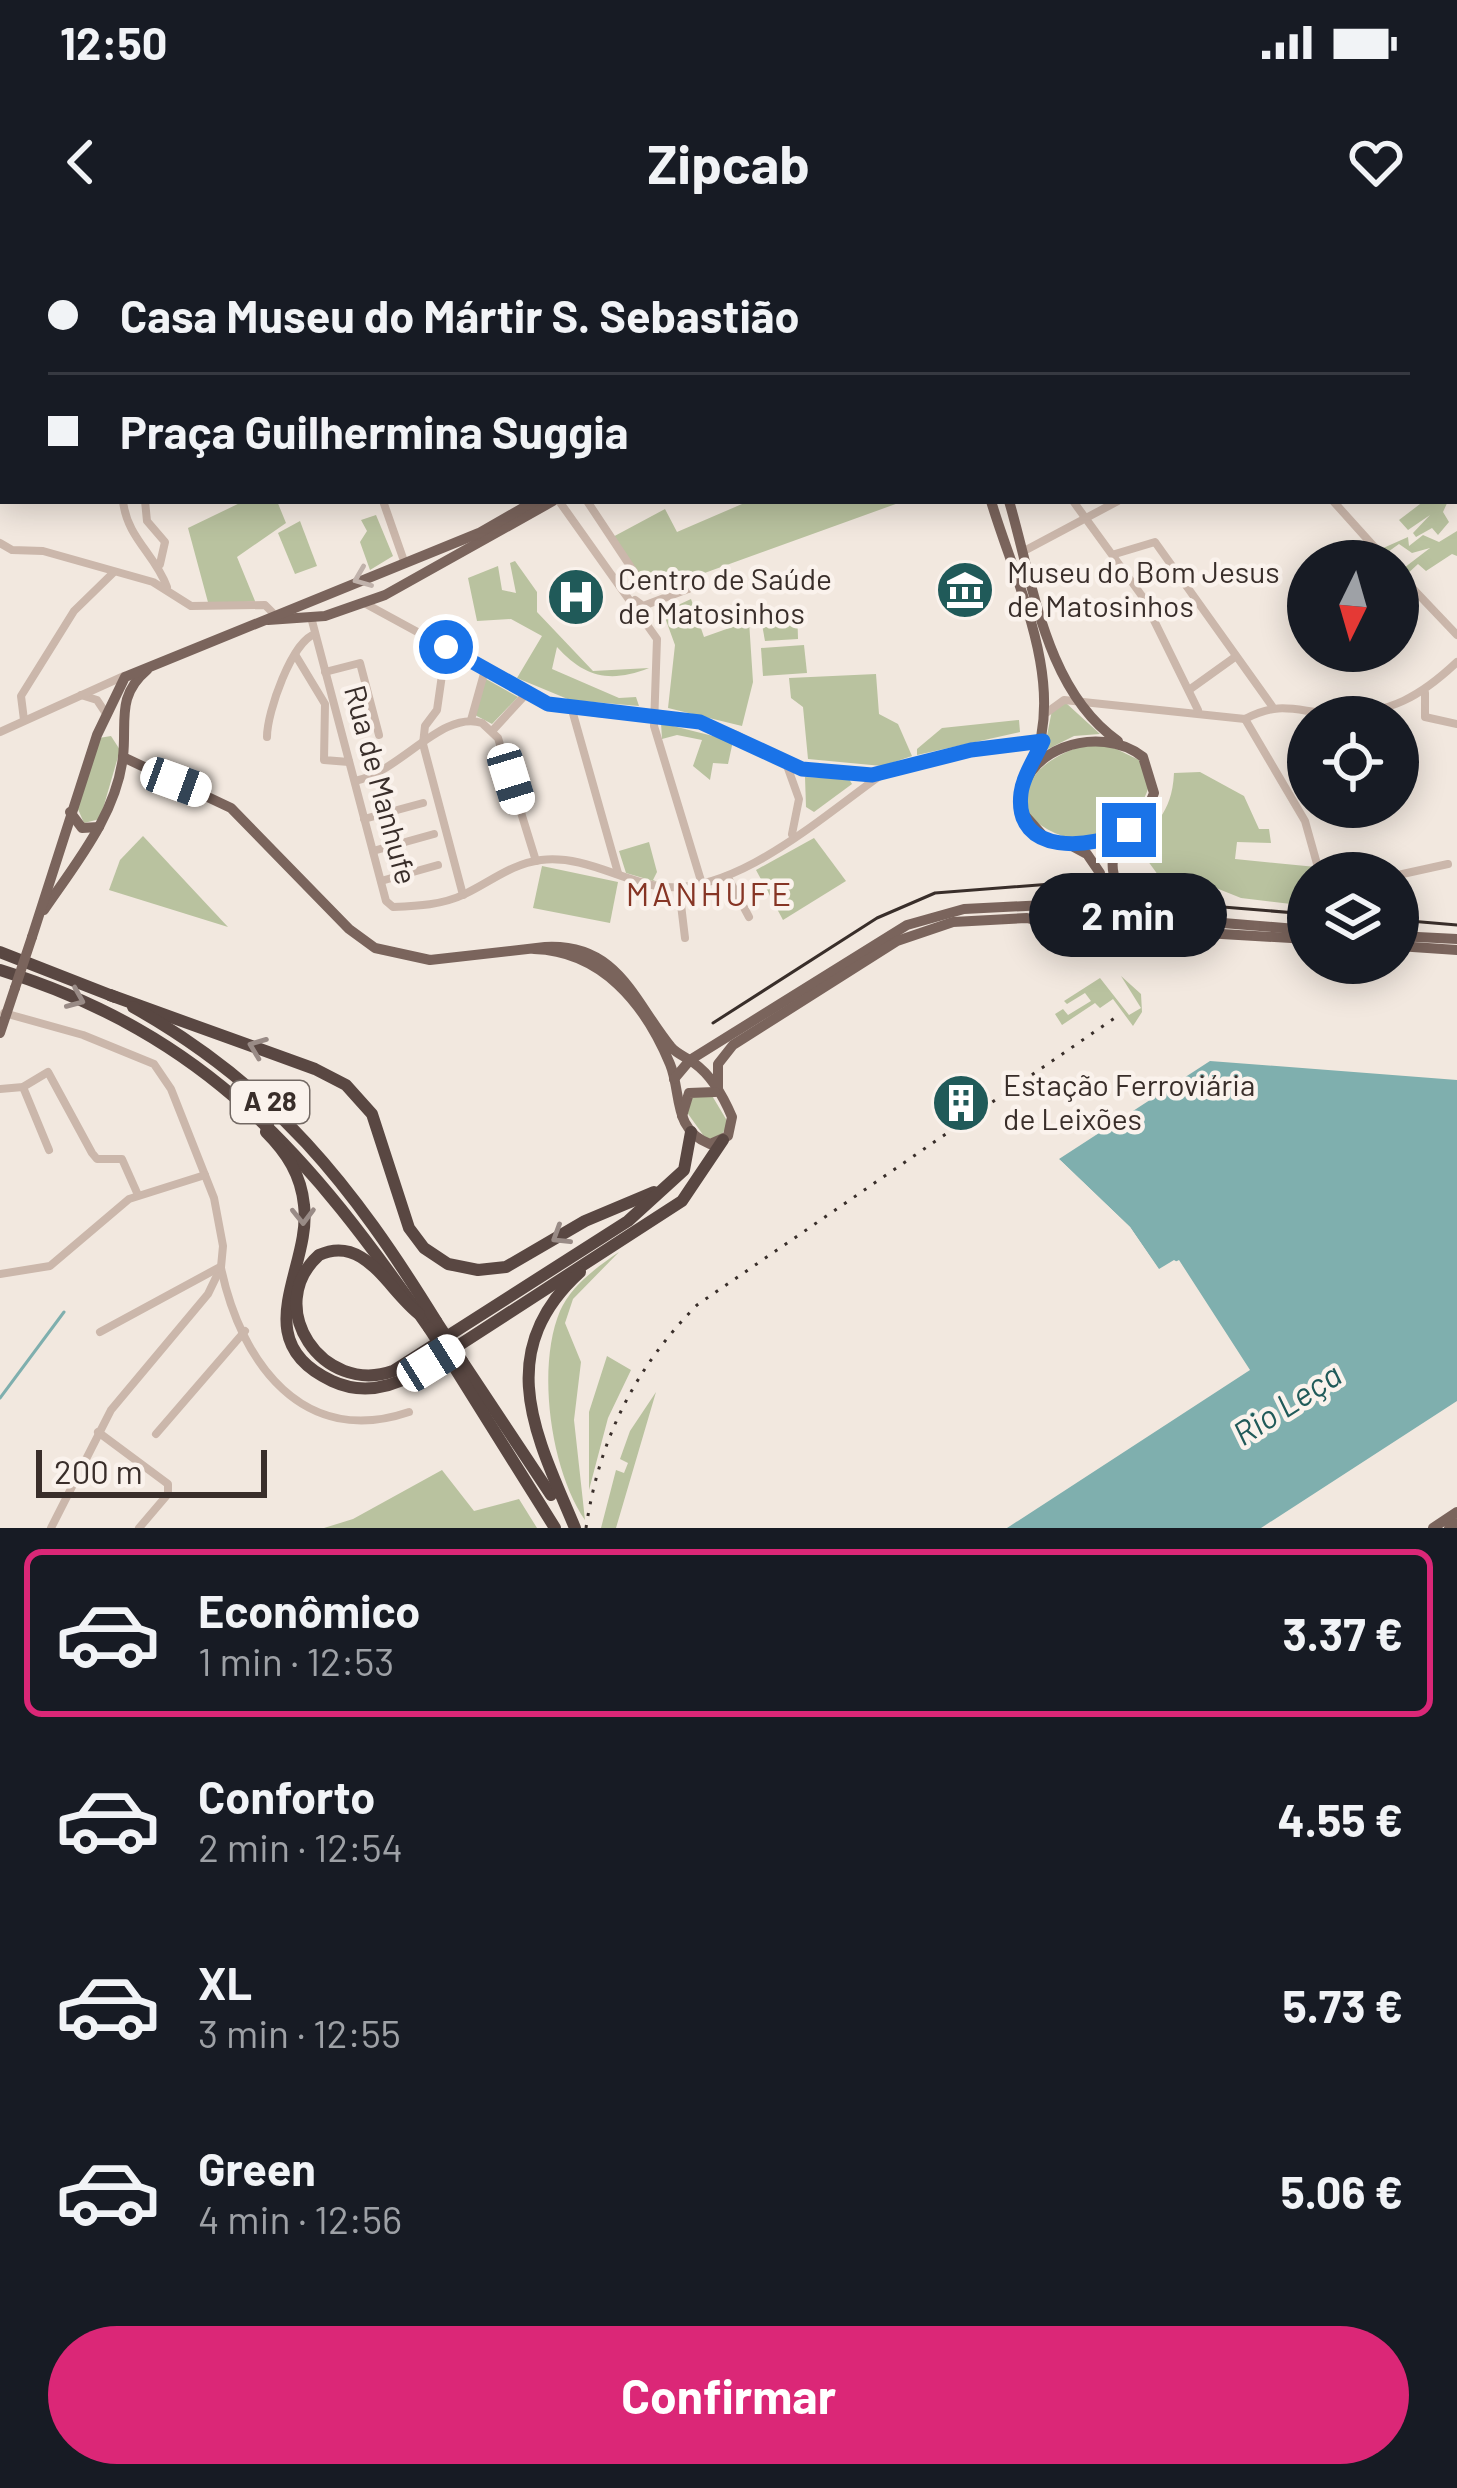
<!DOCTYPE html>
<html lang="pt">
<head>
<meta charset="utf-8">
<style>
  :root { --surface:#171b24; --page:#242831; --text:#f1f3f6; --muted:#9ea1a6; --line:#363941; --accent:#db2777 }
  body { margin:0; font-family:Barlow,sans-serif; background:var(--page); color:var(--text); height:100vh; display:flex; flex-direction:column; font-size:45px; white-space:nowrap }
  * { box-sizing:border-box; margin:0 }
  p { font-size:39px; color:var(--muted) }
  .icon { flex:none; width:66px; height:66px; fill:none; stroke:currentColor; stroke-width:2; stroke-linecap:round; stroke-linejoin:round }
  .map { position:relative; height:1288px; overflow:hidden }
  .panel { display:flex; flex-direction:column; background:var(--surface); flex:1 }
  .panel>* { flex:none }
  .hud { position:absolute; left:0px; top:0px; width:1458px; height:264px; box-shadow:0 6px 30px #0003; display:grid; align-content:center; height:264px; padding:0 48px; background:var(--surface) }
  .needle { width:78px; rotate:185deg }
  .controls { position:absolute; left:1287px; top:300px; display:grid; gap:24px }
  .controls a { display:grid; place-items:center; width:132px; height:132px; border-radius:50%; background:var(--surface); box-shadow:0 6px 30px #0003; font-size:60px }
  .scale { position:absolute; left:36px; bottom:30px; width:231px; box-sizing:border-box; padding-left:12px; border:6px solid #392e2a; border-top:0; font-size:33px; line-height:42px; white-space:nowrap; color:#392e2a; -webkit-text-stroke:9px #faf2ec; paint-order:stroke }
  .end { position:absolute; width:54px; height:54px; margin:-27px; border:15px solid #1a73e8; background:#fff; box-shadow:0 0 0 6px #fff }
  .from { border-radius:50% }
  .bubble { position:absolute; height:84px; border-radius:42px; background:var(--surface); box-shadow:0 6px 30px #0003; font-size:39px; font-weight:700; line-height:84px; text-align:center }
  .car { position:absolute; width:36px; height:72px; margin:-36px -18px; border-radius:15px; box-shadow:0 0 9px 3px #0007; background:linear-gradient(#fff 24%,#345 0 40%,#fff 0 76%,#345 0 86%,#fff 0) }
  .hud b { display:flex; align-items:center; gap:42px; height:114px; font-size:45px }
  .hud b+b { border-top:3px solid var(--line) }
  .hud i { width:30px; height:30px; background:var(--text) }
  ul { padding:21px 0 0; list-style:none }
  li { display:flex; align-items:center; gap:36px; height:168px; margin:0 24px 18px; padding:0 24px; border:6px solid transparent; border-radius:18px }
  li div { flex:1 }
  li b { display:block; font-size:45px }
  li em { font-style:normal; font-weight:700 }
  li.on { border-color:var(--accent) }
  li>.icon { width:108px; height:108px; stroke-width:1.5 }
  .button { display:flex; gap:24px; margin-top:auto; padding:24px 48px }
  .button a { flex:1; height:138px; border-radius:72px; background:var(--accent); color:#fff; font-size:48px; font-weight:700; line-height:138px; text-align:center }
  .status { display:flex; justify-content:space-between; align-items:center; height:84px; padding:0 60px; background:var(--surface); direction:ltr }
  .status svg { height:33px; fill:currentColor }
  header { display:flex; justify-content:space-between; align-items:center; height:156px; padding:0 48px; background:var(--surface); font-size:54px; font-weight:700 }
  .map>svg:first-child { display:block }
  .green { fill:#b9c29f }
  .water { fill:#7fafae }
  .pier { fill:#f2e8df }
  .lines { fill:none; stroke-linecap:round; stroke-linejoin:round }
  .stream { stroke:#7fafae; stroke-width:3 }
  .minor { stroke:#cbb7ab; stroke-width:8 }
  .major { stroke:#7a645c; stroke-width:10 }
  .highway { stroke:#594742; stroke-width:12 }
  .tram { stroke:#392e2a; stroke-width:3 }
  .rail { stroke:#392e2a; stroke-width:3; stroke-dasharray:3 9; stroke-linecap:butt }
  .major-bridge { stroke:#7a645c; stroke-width:10 }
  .highway-bridge { stroke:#594742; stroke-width:12 }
  .oneway { stroke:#c0b2ab }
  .oneway2 { stroke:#998b86 }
  .route { stroke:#1a73e8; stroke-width:15 }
  .labels { text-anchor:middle; stroke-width:9; stroke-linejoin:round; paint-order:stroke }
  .shield { fill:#faf2ec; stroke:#736964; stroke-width:3 }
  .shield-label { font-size:27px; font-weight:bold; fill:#392e2a }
  .poi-label { font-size:30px; fill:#392e2a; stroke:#faf2ec; text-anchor:start }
  .street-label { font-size:30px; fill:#392e2a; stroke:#faf2ec }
  .neighbourhood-label { font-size:33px; letter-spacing:3px; fill:#863525; stroke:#faf2ec }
  .water-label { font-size:33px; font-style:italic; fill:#205a59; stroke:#faf2ec }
</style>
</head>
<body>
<div class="status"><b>12:50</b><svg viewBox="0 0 49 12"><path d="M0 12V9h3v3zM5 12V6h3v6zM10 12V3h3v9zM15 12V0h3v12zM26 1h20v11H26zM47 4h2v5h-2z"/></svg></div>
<header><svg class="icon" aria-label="back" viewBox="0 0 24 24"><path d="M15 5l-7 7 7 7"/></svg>Zipcab<svg class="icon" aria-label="heart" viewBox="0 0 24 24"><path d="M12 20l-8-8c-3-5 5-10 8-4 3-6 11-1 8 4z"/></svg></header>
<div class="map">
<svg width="1457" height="1288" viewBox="0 0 1457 1288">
  <rect width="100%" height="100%" fill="#f2e8df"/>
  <g class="green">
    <path d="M244,261H277L286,283L237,317L255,361L209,366L188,288Z"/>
    <path d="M749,261H904L652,352L609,299L665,269L677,292Z"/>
    <path d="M1424,261H1448L1443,272L1449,282L1438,295L1432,288L1416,297L1413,293L1430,275L1408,290L1399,280Z"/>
    <path d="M376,275L393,316L370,330L360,302L367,291L361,280Z"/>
    <path d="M300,281L317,326L295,334L278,293Z"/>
    <path d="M1457,291V316L1452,314L1426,331L1418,324L1405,336L1400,331L1430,308L1412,313L1399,304L1385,314L1381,309L1408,297L1409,306L1423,295L1439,302Z"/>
    <path d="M515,321L537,352V372L593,431L649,428C611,443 585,438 557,407L552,429L619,458L636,457L639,466L570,460L517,438L542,396L511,379L477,381L468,338L498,326L502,350L516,353L510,323Z"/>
    <path d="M691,359L704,397L749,381L753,442L742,486L668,468L675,405L663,372Z"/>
    <path d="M797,366L798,399L765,401L761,379Z"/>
    <path d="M804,405L807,433L763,436L761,408Z"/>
    <path d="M876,434L879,474L898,484L912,516L882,526L808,519L803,467L791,458L789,438Z"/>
    <path d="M486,439L518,457L492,484L475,475Z"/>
    <path d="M1066,463L1100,494L1074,496L1044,511L1052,470Z"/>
    <path d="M1019,480L1020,492L917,515V509L942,488Z"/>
    <path d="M661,483L733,501L728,524L713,523L710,540L693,526L702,500L677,495L662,499Z"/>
    <path d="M111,496L120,510L100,579L84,583L77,567L99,498Z"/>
    <path d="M1085,505L1110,506L1139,520L1149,546C1131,604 1068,616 1028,574C1019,534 1052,516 1085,505Z"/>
    <path d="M1200,532L1244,556L1259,589H1269L1271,603L1237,602L1235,619L1316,627V633H1308V666L1241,658L1191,638L1161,639L1142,613C1151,580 1172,577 1174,533Z"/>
    <path d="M805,537L849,539L852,544L814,572L806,567Z"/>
    <path d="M143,596L228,687L109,650L120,620Z"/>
    <path d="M814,598L846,641L783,680L756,630Z"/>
    <path d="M649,602L657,632L653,640L660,643L626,633L619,611Z"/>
    <path d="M542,626L618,642L610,683L533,668Z"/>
    <path d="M1108,665L1137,675L1134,690L1118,696L1097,690L1094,671Z"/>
    <path d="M1121,736L1141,754L1142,772L1133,786L1113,759L1100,768L1095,763L1062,785L1055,774L1063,769L1068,775L1091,761L1085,753L1067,764L1064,761L1100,738L1129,775L1141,768Z"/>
    <path d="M711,854L729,884L719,898L706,899L686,871L692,856Z"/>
    <path d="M619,1012L573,1059L565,1083L581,1122L574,1180L585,1280C551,1231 536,1128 560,1071C571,1046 597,1027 619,1012Z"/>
    <path d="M607,1116L631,1130L608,1178L589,1250V1172Z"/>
    <path d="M656,1152L616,1288H601L616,1230L624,1233L628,1223L620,1219L630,1191Z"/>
    <path d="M442,1230L474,1271L519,1259L537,1288H324L353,1279Z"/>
  </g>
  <path class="water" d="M1210,821L1457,840V1161L1261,1288H1007L1250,1130L1179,1020L1159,1030L1130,987L1059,919Z"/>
  <path class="pier" d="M1059,919L1130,987L1159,1029L1174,1020L1182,1025L1155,1034L1125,991L1085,954Z"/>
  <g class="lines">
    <path class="stream" d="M0,1158L64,1072"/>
    <g class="minor">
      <path d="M261,0L264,3"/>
      <path d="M577,0L579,3"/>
      <path d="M643,0L648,3"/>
      <path d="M1105,0L1107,3"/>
      <path d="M1357,0L1359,3"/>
      <path d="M301,3H323"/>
      <path d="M416,3L423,0"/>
      <path d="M630,3L637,0"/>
      <path d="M1197,3L1204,0"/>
      <path d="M1440,3L1445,0"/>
      <path d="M1455,6L1457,8"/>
      <path d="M0,37H1"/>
      <path d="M1455,131L1457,134"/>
      <path d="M0,156L3,150"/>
      <path d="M123,261C127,298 155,314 167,347"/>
      <path d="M145,261L147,281L165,302L160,324"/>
      <path d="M383,261L404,321"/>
      <path d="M559,261L657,399L654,486L702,644"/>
      <path d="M587,261L646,350L686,341L688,349"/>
      <path d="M1073,261L1142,356L1198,470"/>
      <path d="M1333,261L1387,321"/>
      <path d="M0,303L12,310L43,311L153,342L191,366L265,365L272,372"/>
      <path d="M1024,311L1118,261"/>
      <path d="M1115,314L1155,302L1272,466"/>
      <path d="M1398,333L1457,395"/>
      <path d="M635,360L643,366L688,349"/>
      <path d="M366,364L548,463L596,473L700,482L737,495L796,528L871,535L971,510L1040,501"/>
      <path d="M311,377L386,661L393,667C418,666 442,665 465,654C492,641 511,624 541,620C583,615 618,639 657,646C733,659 825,574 884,533"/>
      <path d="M446,407L437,470L425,486L423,504L463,655"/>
      <path d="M296,416L325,464L324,520L349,522"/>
      <path d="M325,432L360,423L379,495"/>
      <path d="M1189,450L1235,417"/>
      <path d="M1425,453V477L1457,484"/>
      <path d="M81,455L97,460L105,472"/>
      <path d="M572,470L618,633"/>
      <path d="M1046,473L1064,460L1245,479C1283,459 1298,473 1338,474C1390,474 1421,456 1457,422"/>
      <path d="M1245,479L1305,581L1319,631L1338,633"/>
      <path d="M24,480L21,456L74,371L113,333"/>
      <path d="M471,480L485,430"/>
      <path d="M493,490L527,453"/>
      <path d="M0,492L124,436"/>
      <path d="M267,497C267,472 292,401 315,394"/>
      <path d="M786,523L799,559L792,594"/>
      <path d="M355,541C400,532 442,470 482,483L498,498L536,621"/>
      <path d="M364,579L423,563"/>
      <path d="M373,611L434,594"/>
      <path d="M1398,635L1448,624"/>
      <path d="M727,636L749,677"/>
      <path d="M381,641L438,625"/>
      <path d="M679,648L685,698"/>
      <path d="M4,773L83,795L154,824L171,849L214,958L223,1006L221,1027L208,1054L111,1170L51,1288"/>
      <path d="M23,847L49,910"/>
      <path d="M0,849L23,847L48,832L92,913L97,919H122L138,955"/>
      <path d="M221,1028C241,1123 303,1208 409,1172"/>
      <path d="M0,1034L50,1026L129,959L205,935"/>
      <path d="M100,1092L220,1027"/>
      <path d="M98,1192L168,1244V1254L139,1288"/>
      <path d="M156,1194L245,1091"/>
    </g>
    <g class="major">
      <path d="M670,3L676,0"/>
      <path d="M1042,3L1046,0"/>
      <path d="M991,261C1015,342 1067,441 1033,524"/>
      <path d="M1009,261C1033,342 1045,450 1118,501"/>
      <path d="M268,380L325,376L385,355L553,261"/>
      <path d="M123,517L231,568L349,689L375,708L430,720L545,707C618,703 633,760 671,807C677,814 686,817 694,823C711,835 724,858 732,877L728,896L710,904C672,890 682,853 670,824C645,764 602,711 534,709"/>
      <path d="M70,572L82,588L99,587"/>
      <path d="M1074,607L1087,614L1100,633L1097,664"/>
      <path d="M1128,662C1087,606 1139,598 1154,553L1143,517C1100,482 1013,509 1022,572L1046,599L1087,605L1129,589"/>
      <path d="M1134,664L1223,683L1308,690"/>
      <path d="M44,670C76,623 116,575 123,517C127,482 116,456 147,430"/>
      <path d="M1398,696L1457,699"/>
      <path d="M32,697L97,495L125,437L479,293L535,261"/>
      <path d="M1398,706L1457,710"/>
      <path d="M0,793L15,748"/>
      <path d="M674,839L690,820L907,685L964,669L1125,661L1142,674L1136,698"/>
      <path d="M718,850V824L733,805L897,701L953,682L1027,678L1119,702L1188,692L1308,699"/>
      <path d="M682,876L689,853L715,852"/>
      <path d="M1433,1288L1457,1272"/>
      <path d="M1449,1288L1457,1283"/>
    </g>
    <g class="highway">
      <path d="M319,0L321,1"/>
      <path d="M145,3V0"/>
      <path d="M162,3L164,0"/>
      <path d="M187,3L189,0"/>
      <path d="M208,3L210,0"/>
      <path d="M0,223L3,219"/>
      <path d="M0,246L3,242"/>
      <path d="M0,712L115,757"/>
      <path d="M0,730C209,795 309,916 429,1088"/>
      <path d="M110,755L315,829L346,845L372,874L409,988L424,1008L448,1024L478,1030L506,1027L585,981L654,952"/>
      <path d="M133,767C275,847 352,945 436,1081"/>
      <path d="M268,884L266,892C287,913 301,935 304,965C312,1028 244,1100 332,1141C360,1154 387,1149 413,1135L682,961L723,900"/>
      <path d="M419,1074C388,1050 365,994 319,1015C262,1067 323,1156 393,1131L628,981L684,930L691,892"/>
      <path d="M462,1121L551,1255"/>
      <path d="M453,1125L555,1288"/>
      <path d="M575,1288C538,1199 490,1114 580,1032"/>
    </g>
    <g class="tram">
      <path d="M1398,680L1457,685"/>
      <path d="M713,783L877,678L935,653L1103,640L1223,667L1308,674"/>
    </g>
    <path class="rail" d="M586,1288C599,1200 634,1129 697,1065L1119,775"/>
    <path class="major-bridge" d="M15,748L32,697"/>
    <g class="highway-bridge">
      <path d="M436,1081L462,1121"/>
      <path d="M429,1088L453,1125"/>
    </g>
  </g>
  <defs><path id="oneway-chevron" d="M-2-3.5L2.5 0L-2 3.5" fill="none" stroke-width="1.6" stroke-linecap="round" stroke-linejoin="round" transform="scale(3)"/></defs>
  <use class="oneway" href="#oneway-chevron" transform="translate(362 338) rotate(158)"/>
  <g class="oneway2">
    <use href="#oneway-chevron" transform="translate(76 759) rotate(23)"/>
    <use href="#oneway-chevron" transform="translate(257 807) rotate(-159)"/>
    <use href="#oneway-chevron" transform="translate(303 976) rotate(89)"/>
    <use href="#oneway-chevron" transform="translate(560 996) rotate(148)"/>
  </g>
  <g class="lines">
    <path class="route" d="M446,407L548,464L700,482L802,529L872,535L971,510L1043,501C1036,517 1023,536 1021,553C1013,617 1093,609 1129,590"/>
  </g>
  <defs>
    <g id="museum-disc" transform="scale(3)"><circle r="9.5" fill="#205a59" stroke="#faf2ec"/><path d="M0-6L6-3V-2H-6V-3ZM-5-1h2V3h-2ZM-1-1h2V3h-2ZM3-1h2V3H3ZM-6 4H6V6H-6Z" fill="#fff"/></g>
    <g id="hospital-disc" transform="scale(3)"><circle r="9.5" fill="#205a59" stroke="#faf2ec"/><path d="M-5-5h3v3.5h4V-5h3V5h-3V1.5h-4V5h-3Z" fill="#fff"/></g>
    <g id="building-disc" transform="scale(3)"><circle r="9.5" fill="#205a59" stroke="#faf2ec"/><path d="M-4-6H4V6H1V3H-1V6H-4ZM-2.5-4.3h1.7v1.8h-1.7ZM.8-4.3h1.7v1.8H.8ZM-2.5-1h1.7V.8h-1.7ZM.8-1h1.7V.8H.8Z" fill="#fff"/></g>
  </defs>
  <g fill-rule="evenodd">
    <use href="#museum-disc" x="965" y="350"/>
    <use href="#hospital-disc" x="576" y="357"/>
    <use href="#building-disc" x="961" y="863"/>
  </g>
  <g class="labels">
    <rect class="shield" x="231" y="841" width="78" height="42" rx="9"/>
    <g class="shield-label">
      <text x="270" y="871">A 28</text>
    </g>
    <g class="poi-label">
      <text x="1007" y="343">Museu do Bom Jesus<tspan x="1007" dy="34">de Matosinhos</tspan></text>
      <text x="618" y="350">Centro de Saúde<tspan x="618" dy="34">de Matosinhos</tspan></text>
      <text x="1003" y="856">Estação Ferroviária<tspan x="1003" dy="34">de Leixões</tspan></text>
    </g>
    <g class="street-label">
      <text transform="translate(380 545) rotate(75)" y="10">Rua de Manhufe</text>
    </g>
    <g class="neighbourhood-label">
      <text x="710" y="666">MANHUFE</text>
    </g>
    <g class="water-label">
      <text transform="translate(1287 1164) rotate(-33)" y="12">Rio Leça</text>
    </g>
  </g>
</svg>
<div class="controls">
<a><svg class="needle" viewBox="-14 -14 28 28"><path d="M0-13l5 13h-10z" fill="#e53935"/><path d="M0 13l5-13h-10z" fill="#9ea1a6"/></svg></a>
<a><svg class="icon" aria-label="locate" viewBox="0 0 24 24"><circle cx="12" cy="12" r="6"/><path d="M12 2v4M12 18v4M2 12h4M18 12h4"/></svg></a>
<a><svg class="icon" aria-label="layers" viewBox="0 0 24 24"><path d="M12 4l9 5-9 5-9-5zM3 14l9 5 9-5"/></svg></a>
</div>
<div class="scale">200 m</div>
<i class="end from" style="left:446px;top:407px"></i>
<i class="end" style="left:1129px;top:590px"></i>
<div class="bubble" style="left:1029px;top:633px;width:198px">2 min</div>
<i class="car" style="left:511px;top:539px;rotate:163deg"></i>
<i class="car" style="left:176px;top:542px;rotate:110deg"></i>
<i class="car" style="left:431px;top:1123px;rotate:58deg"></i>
<div class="hud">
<b><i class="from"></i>Casa Museu do Mártir S. Sebastião</b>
<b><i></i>Praça Guilhermina Suggia</b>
</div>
</div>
<section class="panel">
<ul>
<li class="on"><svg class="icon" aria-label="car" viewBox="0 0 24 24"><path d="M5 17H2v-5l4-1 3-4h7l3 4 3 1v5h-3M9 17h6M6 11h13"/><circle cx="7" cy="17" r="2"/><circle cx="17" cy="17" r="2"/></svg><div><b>Econômico</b><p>1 min · 12:53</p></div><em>3.37 €</em></li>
<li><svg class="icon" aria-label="car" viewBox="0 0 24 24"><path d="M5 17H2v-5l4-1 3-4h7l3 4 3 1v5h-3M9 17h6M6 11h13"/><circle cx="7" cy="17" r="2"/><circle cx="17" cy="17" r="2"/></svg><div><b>Conforto</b><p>2 min · 12:54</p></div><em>4.55 €</em></li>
<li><svg class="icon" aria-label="car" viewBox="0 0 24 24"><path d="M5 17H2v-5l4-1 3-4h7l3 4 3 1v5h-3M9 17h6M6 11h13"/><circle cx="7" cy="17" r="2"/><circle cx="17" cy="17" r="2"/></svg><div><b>XL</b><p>3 min · 12:55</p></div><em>5.73 €</em></li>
<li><svg class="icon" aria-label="car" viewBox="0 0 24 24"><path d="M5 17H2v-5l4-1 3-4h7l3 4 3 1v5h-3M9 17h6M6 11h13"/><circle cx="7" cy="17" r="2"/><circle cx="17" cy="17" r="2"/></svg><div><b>Green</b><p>4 min · 12:56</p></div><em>5.06 €</em></li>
</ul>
<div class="button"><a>Confirmar</a></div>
</section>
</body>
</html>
